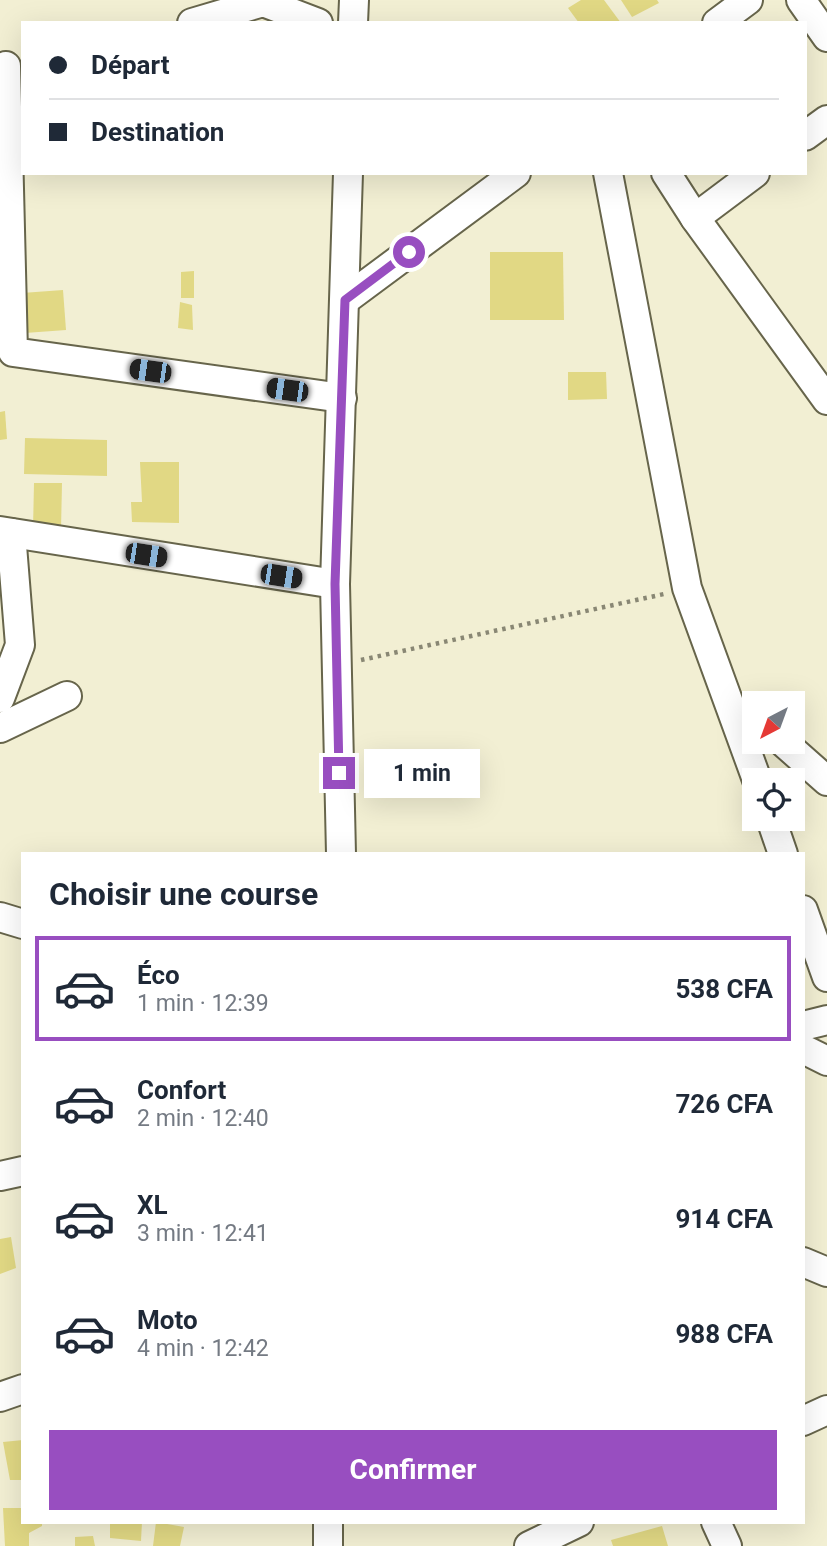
<!DOCTYPE html>
<html lang="fr">
<head>
<meta charset="utf-8">
<style>
  :root { --surface:#fff; --page:#f6f6f7; --text:#1f2937; --muted:#747a83; --line:#e0e1e3; --accent:#984ec0 }
  body { margin:0; font-family:Roboto,sans-serif; background:var(--page); color:var(--text); height:100vh; display:flex; flex-direction:column; font-size:26px; white-space:nowrap }
  * { box-sizing:border-box; margin:0 }
  p { font-size:23px; color:var(--muted) }
  .icon { flex:none; width:38px; height:38px; fill:none; stroke:currentColor; stroke-width:2; stroke-linecap:round; stroke-linejoin:round }
  .map { position:relative; flex:1; overflow:hidden }
  .drawer { position:absolute; left:21px; top:852px; width:784px; height:672px; display:flex; flex-direction:column; background:var(--surface); border-radius:0px; box-shadow:0 7px 28px #0002 }
  .drawer>* { flex:none }
  .hud { position:absolute; left:21px; top:21px; width:786px; height:154px; border-radius:0px; box-shadow:0 7px 28px #0002; display:grid; align-content:center; height:154px; padding:0 28px; background:var(--surface) }
  .needle { width:46px; rotate:221deg }
  .controls { position:absolute; left:742px; top:691px; display:grid; gap:14px }
  .controls a { display:grid; place-items:center; width:63px; height:63px; border-radius:0px; background:var(--surface); box-shadow:0 7px 28px #0002; font-size:35px }
  .end { position:absolute; width:32px; height:32px; margin:-16px; border:9px solid #984ec0; background:#fff; box-shadow:0 0 0 4px #fff }
  .from { border-radius:50% }
  .bubble { position:absolute; height:49px; border-radius:0px; background:var(--surface); box-shadow:0 7px 28px #0002; font-size:23px; font-weight:700; line-height:49px; text-align:center }
  .car { position:absolute; width:21px; height:42px; margin:-21px -10px; border-radius:9px; box-shadow:0 0 5px 2px #0007; background:linear-gradient(#222 24%,#8ab4d8 0 40%,#222 0 76%,#8ab4d8 0 86%,#222 0) }
  .hud b { display:flex; align-items:center; gap:24px; height:66px; font-size:26px }
  .hud b+b { border-top:2px solid var(--line) }
  .hud i { width:18px; height:18px; background:var(--text) }
  ul { padding:0; list-style:none }
  li { display:flex; align-items:center; gap:21px; height:105px; margin:0 14px 10px; padding:0 14px; border:4px solid transparent; border-radius:0px }
  li div { flex:1 }
  li b { display:block; font-size:26px }
  li em { font-style:normal; font-weight:700 }
  li.selected { border-color:var(--accent) }
  li>.icon { width:63px; height:63px; stroke-width:1.5 }
  h2 { padding:0 28px; font-size:32px; line-height:84px }
  .button { display:flex; gap:14px; margin-top:auto; padding:14px 28px }
  .button a { flex:1; height:80px; border-radius:0px; background:var(--accent); color:#fff; font-size:28px; font-weight:700; line-height:80px; text-align:center }
  .map>svg:first-child { display:block }
  .building { fill:#e1d884 }
  .lines { fill:none; stroke-linecap:round; stroke-linejoin:round }
  .minor-casing { stroke:#67654b; stroke-width:32 }
  .path { stroke:#898774; stroke-width:4.5; stroke-dasharray:3.5 5; stroke-linecap:butt }
  .minor { stroke:#fff; stroke-width:28 }
  .route { stroke:#984ec0; stroke-width:9 }
</style>
</head>
<body>
<div class="map">
<svg width="827" height="1546" viewBox="0 0 827 1546">
  <rect width="100%" height="100%" fill="#f2efd3"/>
  <g class="building">
    <path d="M581,0H604L621,23H579L568,8Z"/>
    <path d="M621,0H657L659,3L632,17Z"/>
    <path d="M490,252H563L564,320H490Z"/>
    <path d="M194,271V298H181V272Z"/>
    <path d="M63,290L66,330L25,333L22,293Z"/>
    <path d="M180,302L192,305L193,330L178,328Z"/>
    <path d="M568,372H606L607,399L568,400Z"/>
    <path d="M5,411L7,439L0,440V412Z"/>
    <path d="M25,438L107,440V476L24,474Z"/>
    <path d="M140,462H179V523L132,522L131,502H142Z"/>
    <path d="M34,483H62L61,530L33,529Z"/>
    <path d="M11,1237L16,1268L0,1274V1239Z"/>
    <path d="M23,1440V1480H10L3,1442Z"/>
    <path d="M3,1508H23V1522H42V1526L29,1533V1546H5Z"/>
    <path d="M110,1522H142L141,1541L110,1538Z"/>
    <path d="M156,1522L184,1527L180,1546H153Z"/>
    <path d="M662,1526L668,1546H613L611,1540Z"/>
    <path d="M93,1536L95,1546H75V1537Z"/>
  </g>
  <g class="lines">
    <g class="minor-casing">
      <g id="minor">
        <path d="M801,0L827,37"/>
        <path d="M192,23L263,2L318,23"/>
        <path d="M353,23L354,0"/>
        <path d="M717,23L748,0"/>
        <path d="M6,66L13,352L342,398"/>
        <path d="M805,136L827,120"/>
        <path d="M608,173L687,588L757,780"/>
        <path d="M666,173L695,218L827,400"/>
        <path d="M695,218L755,173"/>
        <path d="M345,300L516,173"/>
        <path d="M0,531L335,584"/>
        <path d="M0,698L20,645L11,533"/>
        <path d="M0,728L67,696"/>
        <path d="M783,742L827,781"/>
        <path d="M771,819L783,854"/>
        <path d="M341,854L335,584L348,173"/>
        <path d="M803,910L827,977"/>
        <path d="M0,917L23,924"/>
        <path d="M803,1026L827,1020"/>
        <path d="M803,1049L827,1061"/>
        <path d="M0,1176L23,1171"/>
        <path d="M803,1262L827,1272"/>
        <path d="M0,1397L23,1389"/>
        <path d="M803,1421L827,1410"/>
        <path d="M716,1522L727,1546"/>
        <path d="M328,1546V1522"/>
        <path d="M529,1546L579,1522"/>
      </g>
    </g>
    <path class="path" d="M361,660L664,594"/>
    <use href="#minor" class="minor"/>
  </g>
  <g class="lines">
    <path class="route" d="M339,773L335,584L345,300L409,252"/>
  </g>
</svg>
<div class="controls">
<a><svg class="needle" viewBox="-14 -14 28 28"><path d="M0-13l5 13h-10z" fill="#e53935"/><path d="M0 13l5-13h-10z" fill="#747a83"/></svg></a>
<a><svg class="icon" aria-label="locate" viewBox="0 0 24 24"><circle cx="12" cy="12" r="6"/><path d="M12 2v4M12 18v4M2 12h4M18 12h4"/></svg></a>
</div>
<i class="end from" style="left:409px;top:252px"></i>
<i class="end" style="left:339px;top:773px"></i>
<div class="bubble" style="left:364px;top:749px;width:116px">1 min</div>
<i class="car" style="left:150px;top:371px;rotate:278deg"></i>
<i class="car" style="left:287px;top:390px;rotate:278deg"></i>
<i class="car" style="left:146px;top:555px;rotate:99deg"></i>
<i class="car" style="left:281px;top:576px;rotate:99deg"></i>
<div class="hud">
<b><i class="from"></i>Départ</b>
<b><i></i>Destination</b>
</div>
<section class="drawer">
<h2>Choisir une course</h2>
<ul>
<li class="selected"><svg class="icon" aria-label="car" viewBox="0 0 24 24"><path d="M5 17H2v-5l4-1 3-4h7l3 4 3 1v5h-3M9 17h6M6 11h13"/><circle cx="7" cy="17" r="2"/><circle cx="17" cy="17" r="2"/></svg><div><b>Éco</b><p>1 min · 12:39</p></div><em>538 CFA</em></li>
<li><svg class="icon" aria-label="car" viewBox="0 0 24 24"><path d="M5 17H2v-5l4-1 3-4h7l3 4 3 1v5h-3M9 17h6M6 11h13"/><circle cx="7" cy="17" r="2"/><circle cx="17" cy="17" r="2"/></svg><div><b>Confort</b><p>2 min · 12:40</p></div><em>726 CFA</em></li>
<li><svg class="icon" aria-label="car" viewBox="0 0 24 24"><path d="M5 17H2v-5l4-1 3-4h7l3 4 3 1v5h-3M9 17h6M6 11h13"/><circle cx="7" cy="17" r="2"/><circle cx="17" cy="17" r="2"/></svg><div><b>XL</b><p>3 min · 12:41</p></div><em>914 CFA</em></li>
<li><svg class="icon" aria-label="car" viewBox="0 0 24 24"><path d="M5 17H2v-5l4-1 3-4h7l3 4 3 1v5h-3M9 17h6M6 11h13"/><circle cx="7" cy="17" r="2"/><circle cx="17" cy="17" r="2"/></svg><div><b>Moto</b><p>4 min · 12:42</p></div><em>988 CFA</em></li>
</ul>
<div class="button"><a>Confirmer</a></div>
</section>
</div>
</body>
</html>
